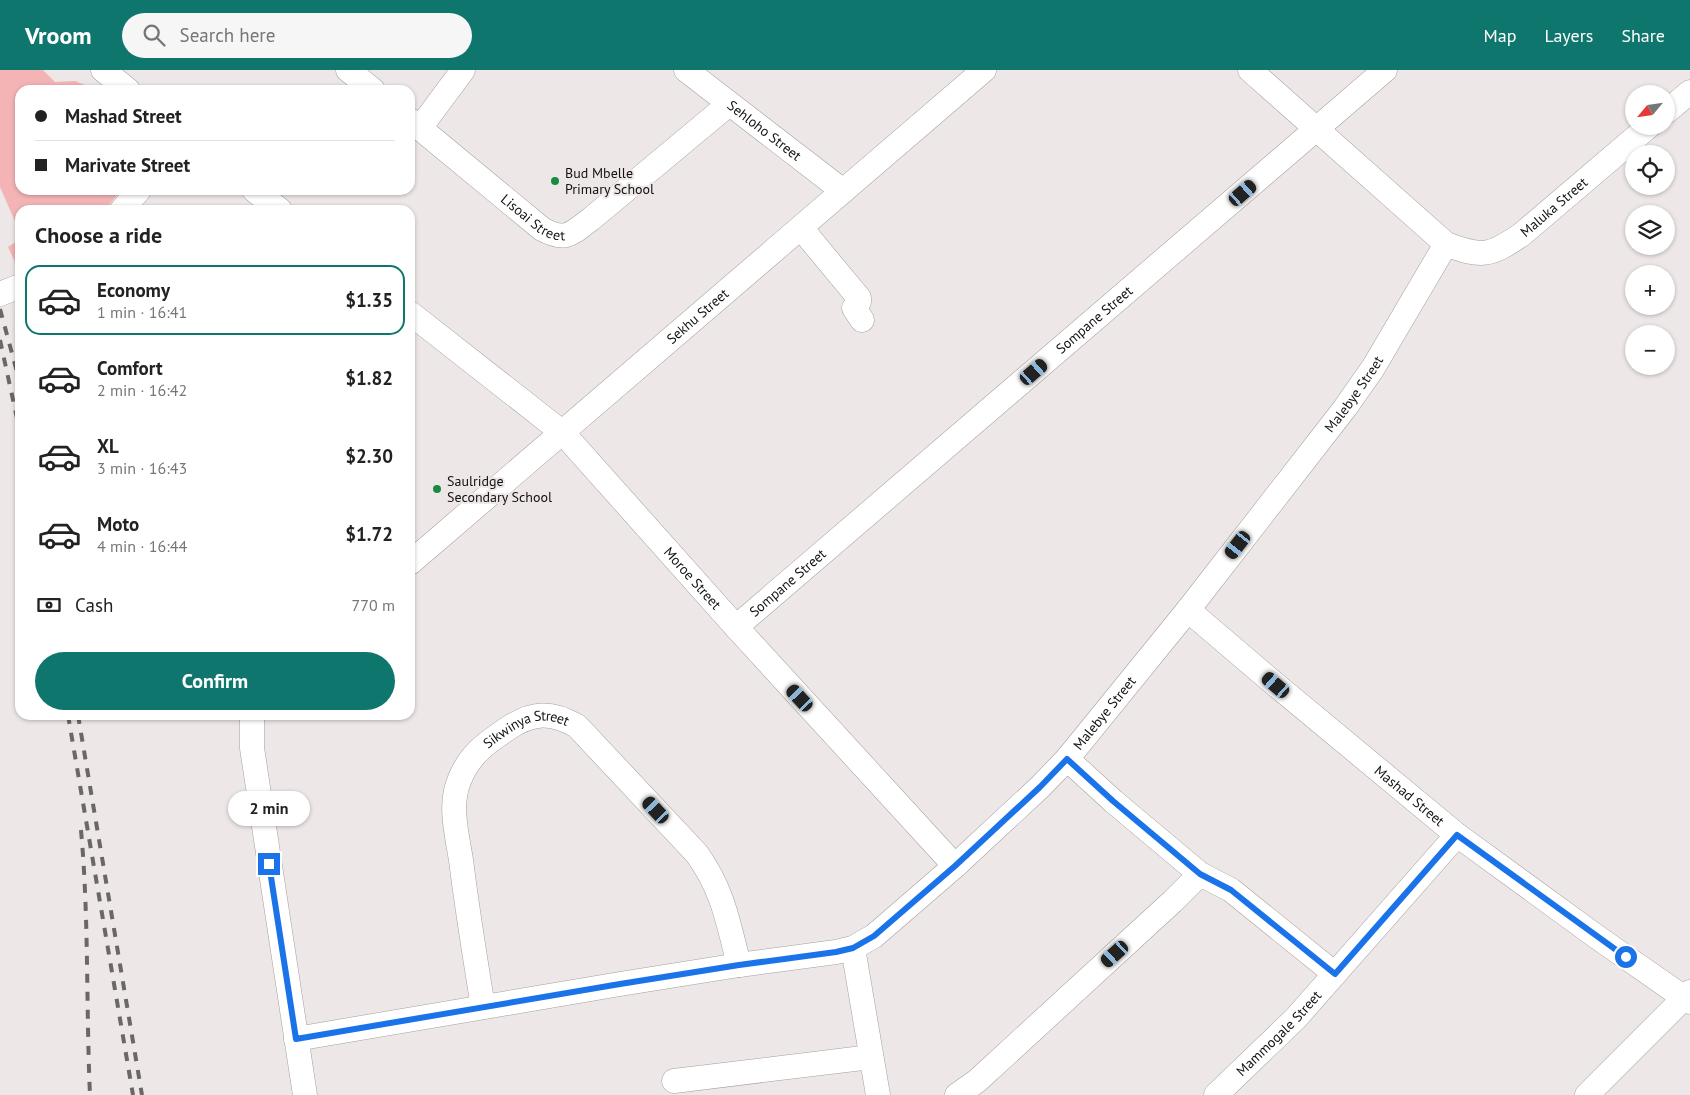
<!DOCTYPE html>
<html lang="en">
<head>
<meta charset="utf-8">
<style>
  :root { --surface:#fff; --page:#f6f6f6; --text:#222; --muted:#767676; --line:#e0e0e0; --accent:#0f766e }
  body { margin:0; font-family:"PT Sans",sans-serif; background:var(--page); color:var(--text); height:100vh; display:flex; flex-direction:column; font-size:19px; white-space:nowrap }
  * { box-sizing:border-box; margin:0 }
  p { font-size:16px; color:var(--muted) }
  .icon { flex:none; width:28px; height:28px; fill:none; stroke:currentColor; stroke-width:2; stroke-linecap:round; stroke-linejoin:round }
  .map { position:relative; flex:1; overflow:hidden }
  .drawer { position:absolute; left:15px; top:135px; width:400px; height:515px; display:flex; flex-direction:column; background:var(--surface); border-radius:15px; box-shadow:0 1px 4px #0004 }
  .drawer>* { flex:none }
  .hud { position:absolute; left:15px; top:15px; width:400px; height:110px; border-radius:15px; box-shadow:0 1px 4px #0004; display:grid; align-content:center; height:110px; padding:0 20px; background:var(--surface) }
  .needle { width:32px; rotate:241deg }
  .buttons { position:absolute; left:1625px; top:15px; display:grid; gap:10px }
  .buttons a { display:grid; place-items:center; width:50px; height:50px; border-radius:50%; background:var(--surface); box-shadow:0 1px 4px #0004; font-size:25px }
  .end { position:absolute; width:22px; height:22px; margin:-11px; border:6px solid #1a73e8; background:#fff; box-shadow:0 0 0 2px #fff }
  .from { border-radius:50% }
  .bubble { position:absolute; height:35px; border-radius:18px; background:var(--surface); box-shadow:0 1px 4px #0004; font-size:16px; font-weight:700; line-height:35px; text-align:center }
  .car { position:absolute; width:15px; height:30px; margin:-15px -8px; border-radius:6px; box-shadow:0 0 4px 1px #0007; background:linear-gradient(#222 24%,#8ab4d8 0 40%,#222 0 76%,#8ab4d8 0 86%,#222 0) }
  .hud b { display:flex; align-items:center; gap:18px; height:48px; font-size:19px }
  .hud b+b { border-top:1px solid var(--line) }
  .hud i { width:12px; height:12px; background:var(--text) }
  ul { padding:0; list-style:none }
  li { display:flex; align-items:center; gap:15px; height:70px; margin:0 10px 8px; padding:0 10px; border:2px solid transparent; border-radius:15px }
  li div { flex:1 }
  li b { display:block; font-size:19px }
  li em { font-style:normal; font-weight:700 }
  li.active { border-color:var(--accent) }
  li>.icon { width:45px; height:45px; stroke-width:1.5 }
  h2 { padding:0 20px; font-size:22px; line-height:60px }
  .pay { display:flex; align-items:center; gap:12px; height:55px; padding:0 20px; font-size:19px }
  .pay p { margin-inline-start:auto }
  .action { display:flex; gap:10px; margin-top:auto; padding:10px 20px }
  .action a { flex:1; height:58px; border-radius:30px; background:var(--accent); color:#fff; font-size:20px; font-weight:700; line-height:58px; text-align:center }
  header { display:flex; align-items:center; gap:30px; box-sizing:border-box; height:70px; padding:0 25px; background:var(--accent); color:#fff }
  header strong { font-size:24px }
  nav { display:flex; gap:28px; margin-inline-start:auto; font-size:18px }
  .search { width:350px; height:45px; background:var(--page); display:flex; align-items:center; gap:12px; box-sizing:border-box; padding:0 18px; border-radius:28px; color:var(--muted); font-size:19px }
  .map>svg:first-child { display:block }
  .green { fill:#f4b4b6 }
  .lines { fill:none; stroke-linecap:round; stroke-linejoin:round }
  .minor-casing { stroke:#a59f9f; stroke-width:25 }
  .minor { stroke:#fff; stroke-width:24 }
  .rail { stroke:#6b6767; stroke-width:4; stroke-dasharray:9 9; stroke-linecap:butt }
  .route { stroke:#1a73e8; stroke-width:6 }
  .poi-dot { fill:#1a8a42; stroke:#eee7e7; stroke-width:2 }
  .labels { text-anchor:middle; stroke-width:4; stroke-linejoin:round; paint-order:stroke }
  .street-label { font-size:14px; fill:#131111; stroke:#eee7e7 }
  .poi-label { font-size:14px; fill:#131111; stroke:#eee7e7; text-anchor:start }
</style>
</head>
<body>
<header>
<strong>Vroom</strong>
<div class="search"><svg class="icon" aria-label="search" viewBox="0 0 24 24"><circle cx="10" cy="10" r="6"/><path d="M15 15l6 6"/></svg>Search here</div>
<nav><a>Map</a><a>Layers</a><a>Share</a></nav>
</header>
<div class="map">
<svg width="1690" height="1025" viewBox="0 0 1690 1025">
  <rect width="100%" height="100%" fill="#eee7e7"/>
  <g class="green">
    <path d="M0,0H43L55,12L75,11L97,20H20V120H121L105,140H20V163L0,117Z"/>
    <path d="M20,169V200L19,201L8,177Z"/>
  </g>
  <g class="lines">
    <g class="minor-casing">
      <g id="minor">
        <path d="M103,0L128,20"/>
        <path d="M348,0L373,20"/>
        <path id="s1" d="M686,0L843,121"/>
        <path id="s2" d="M1250,0L1446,174C1482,188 1490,186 1521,165L1649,56"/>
        <path d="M1666,42L1690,22"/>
        <path id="s3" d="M410,50L542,159C566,172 571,164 591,149L729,34"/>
        <path d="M420,58L463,0"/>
        <path d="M254,120L280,140"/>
        <path d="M122,140L139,120"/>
        <path d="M801,158L859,228V232L854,238L862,250"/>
        <path d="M0,224L20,216"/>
        <path id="s4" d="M410,243L563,363L736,557L955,796"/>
        <path id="s5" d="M410,493L984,0"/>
        <path id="s6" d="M1188,540L1276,615L1457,765L1597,867L1690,932"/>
        <path id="s7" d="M736,557L1385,0"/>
        <path d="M252,645V678L305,1025"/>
        <path d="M1067,689L1113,731L1200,804L1231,820L1335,904"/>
        <path d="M853,878L878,1025"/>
        <path id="s8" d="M483,937C475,888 467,839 461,790C457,765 449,735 459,711C469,685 485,674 507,659C532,642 551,641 577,656L697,784C723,820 728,852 739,895"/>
        <path id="s9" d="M296,969L620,914L739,895L836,882L853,878L874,866L955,796L1040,717L1067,689L1188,540L1345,338L1373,298L1446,174"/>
        <path d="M674,1011L871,987"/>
        <path d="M957,1025L977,1011L1173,831L1200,804"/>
        <path id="s10" d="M1216,1025L1296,948L1457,765"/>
        <path d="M1587,1025L1690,922"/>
      </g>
    </g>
    <use href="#minor" class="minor"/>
    <g class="rail">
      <path d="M0,239L20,313"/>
      <path d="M0,270L20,362"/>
      <path d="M68,645L133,1025"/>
      <path d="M78,645L142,1025"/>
      <path d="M81,760C89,848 86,937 90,1025"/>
    </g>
  </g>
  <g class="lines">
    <path class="route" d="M269,794L296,969L620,914L739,895L836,882L853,878L874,866L955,796L1040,717L1067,689L1113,731L1200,804L1231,820L1335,904L1457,765L1626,887"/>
  </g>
  <g class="poi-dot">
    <circle cx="555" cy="111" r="5"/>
    <circle cx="437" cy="419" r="5"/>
  </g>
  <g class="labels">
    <g class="street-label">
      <text dy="5" stroke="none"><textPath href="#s1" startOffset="99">Sehloho Street</textPath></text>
      <text dy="5" stroke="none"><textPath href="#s2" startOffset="386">Maluka Street</textPath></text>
      <text dy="5" stroke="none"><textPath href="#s3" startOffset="158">Lisoai Street</textPath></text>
      <text dy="5" stroke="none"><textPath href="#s5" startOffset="379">Sekhu Street</textPath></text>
      <text dy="5" stroke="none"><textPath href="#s7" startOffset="472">Sompane Street</textPath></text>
      <text dy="5" stroke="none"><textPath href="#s9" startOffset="1315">Malebye Street</textPath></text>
      <text dy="5" stroke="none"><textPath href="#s4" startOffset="389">Moroe Street</textPath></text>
      <text dy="5" stroke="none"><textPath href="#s7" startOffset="68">Sompane Street</textPath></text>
      <text dy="5" stroke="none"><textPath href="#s9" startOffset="910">Malebye Street</textPath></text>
      <text dy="5" stroke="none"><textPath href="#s8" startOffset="320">Sikwinya Street</textPath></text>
      <text dy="5" stroke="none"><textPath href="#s6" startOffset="289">Mashad Street</textPath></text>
      <text dy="5" stroke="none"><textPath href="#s10" startOffset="88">Mammogale Street</textPath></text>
    </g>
    <g class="poi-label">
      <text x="565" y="108">Bud Mbelle<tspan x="565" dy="16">Primary School</tspan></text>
      <text x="447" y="416">Saulridge<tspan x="447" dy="16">Secondary School</tspan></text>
    </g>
  </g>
</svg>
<div class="buttons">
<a><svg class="needle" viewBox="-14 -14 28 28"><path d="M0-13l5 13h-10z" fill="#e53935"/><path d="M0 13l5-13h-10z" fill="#767676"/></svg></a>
<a><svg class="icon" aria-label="locate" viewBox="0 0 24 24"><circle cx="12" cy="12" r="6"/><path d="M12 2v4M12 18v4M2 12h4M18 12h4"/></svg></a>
<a><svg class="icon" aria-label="layers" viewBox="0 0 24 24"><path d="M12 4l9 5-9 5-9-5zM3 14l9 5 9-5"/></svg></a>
<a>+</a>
<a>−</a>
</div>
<i class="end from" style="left:1626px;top:887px"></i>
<i class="end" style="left:269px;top:794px"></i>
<div class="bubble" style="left:228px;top:721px;width:82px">2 min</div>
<i class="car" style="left:1243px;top:123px;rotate:49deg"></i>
<i class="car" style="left:1034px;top:302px;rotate:49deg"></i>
<i class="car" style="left:1238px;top:475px;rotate:218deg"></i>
<i class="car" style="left:1276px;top:615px;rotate:311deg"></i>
<i class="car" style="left:800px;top:628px;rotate:317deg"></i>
<i class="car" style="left:656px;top:740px;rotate:317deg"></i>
<i class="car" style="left:1115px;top:884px;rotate:228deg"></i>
<div class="hud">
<b><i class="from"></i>Mashad Street</b>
<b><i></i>Marivate Street</b>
</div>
<section class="drawer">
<h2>Choose a ride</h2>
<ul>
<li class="active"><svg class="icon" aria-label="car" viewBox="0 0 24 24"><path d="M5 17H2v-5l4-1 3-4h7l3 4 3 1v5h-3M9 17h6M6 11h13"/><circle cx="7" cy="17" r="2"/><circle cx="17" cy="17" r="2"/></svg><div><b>Economy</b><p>1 min · 16:41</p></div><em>$1.35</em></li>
<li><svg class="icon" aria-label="car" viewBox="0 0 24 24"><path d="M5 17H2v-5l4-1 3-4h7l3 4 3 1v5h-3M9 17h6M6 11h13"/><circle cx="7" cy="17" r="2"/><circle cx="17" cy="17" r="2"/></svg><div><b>Comfort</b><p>2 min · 16:42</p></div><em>$1.82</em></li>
<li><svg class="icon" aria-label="car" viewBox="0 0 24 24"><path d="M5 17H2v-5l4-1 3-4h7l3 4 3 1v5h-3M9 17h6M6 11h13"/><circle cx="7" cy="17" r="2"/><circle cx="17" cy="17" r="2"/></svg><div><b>XL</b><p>3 min · 16:43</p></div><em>$2.30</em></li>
<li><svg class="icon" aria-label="car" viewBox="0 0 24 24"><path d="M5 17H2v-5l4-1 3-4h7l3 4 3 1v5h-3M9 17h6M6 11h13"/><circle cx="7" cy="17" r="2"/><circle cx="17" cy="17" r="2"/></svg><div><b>Moto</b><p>4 min · 16:44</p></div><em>$1.72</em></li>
</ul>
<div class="pay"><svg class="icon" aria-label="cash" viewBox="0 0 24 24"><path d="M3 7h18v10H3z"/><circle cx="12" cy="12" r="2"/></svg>Cash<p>770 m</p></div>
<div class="action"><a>Confirm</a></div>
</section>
</div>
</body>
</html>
